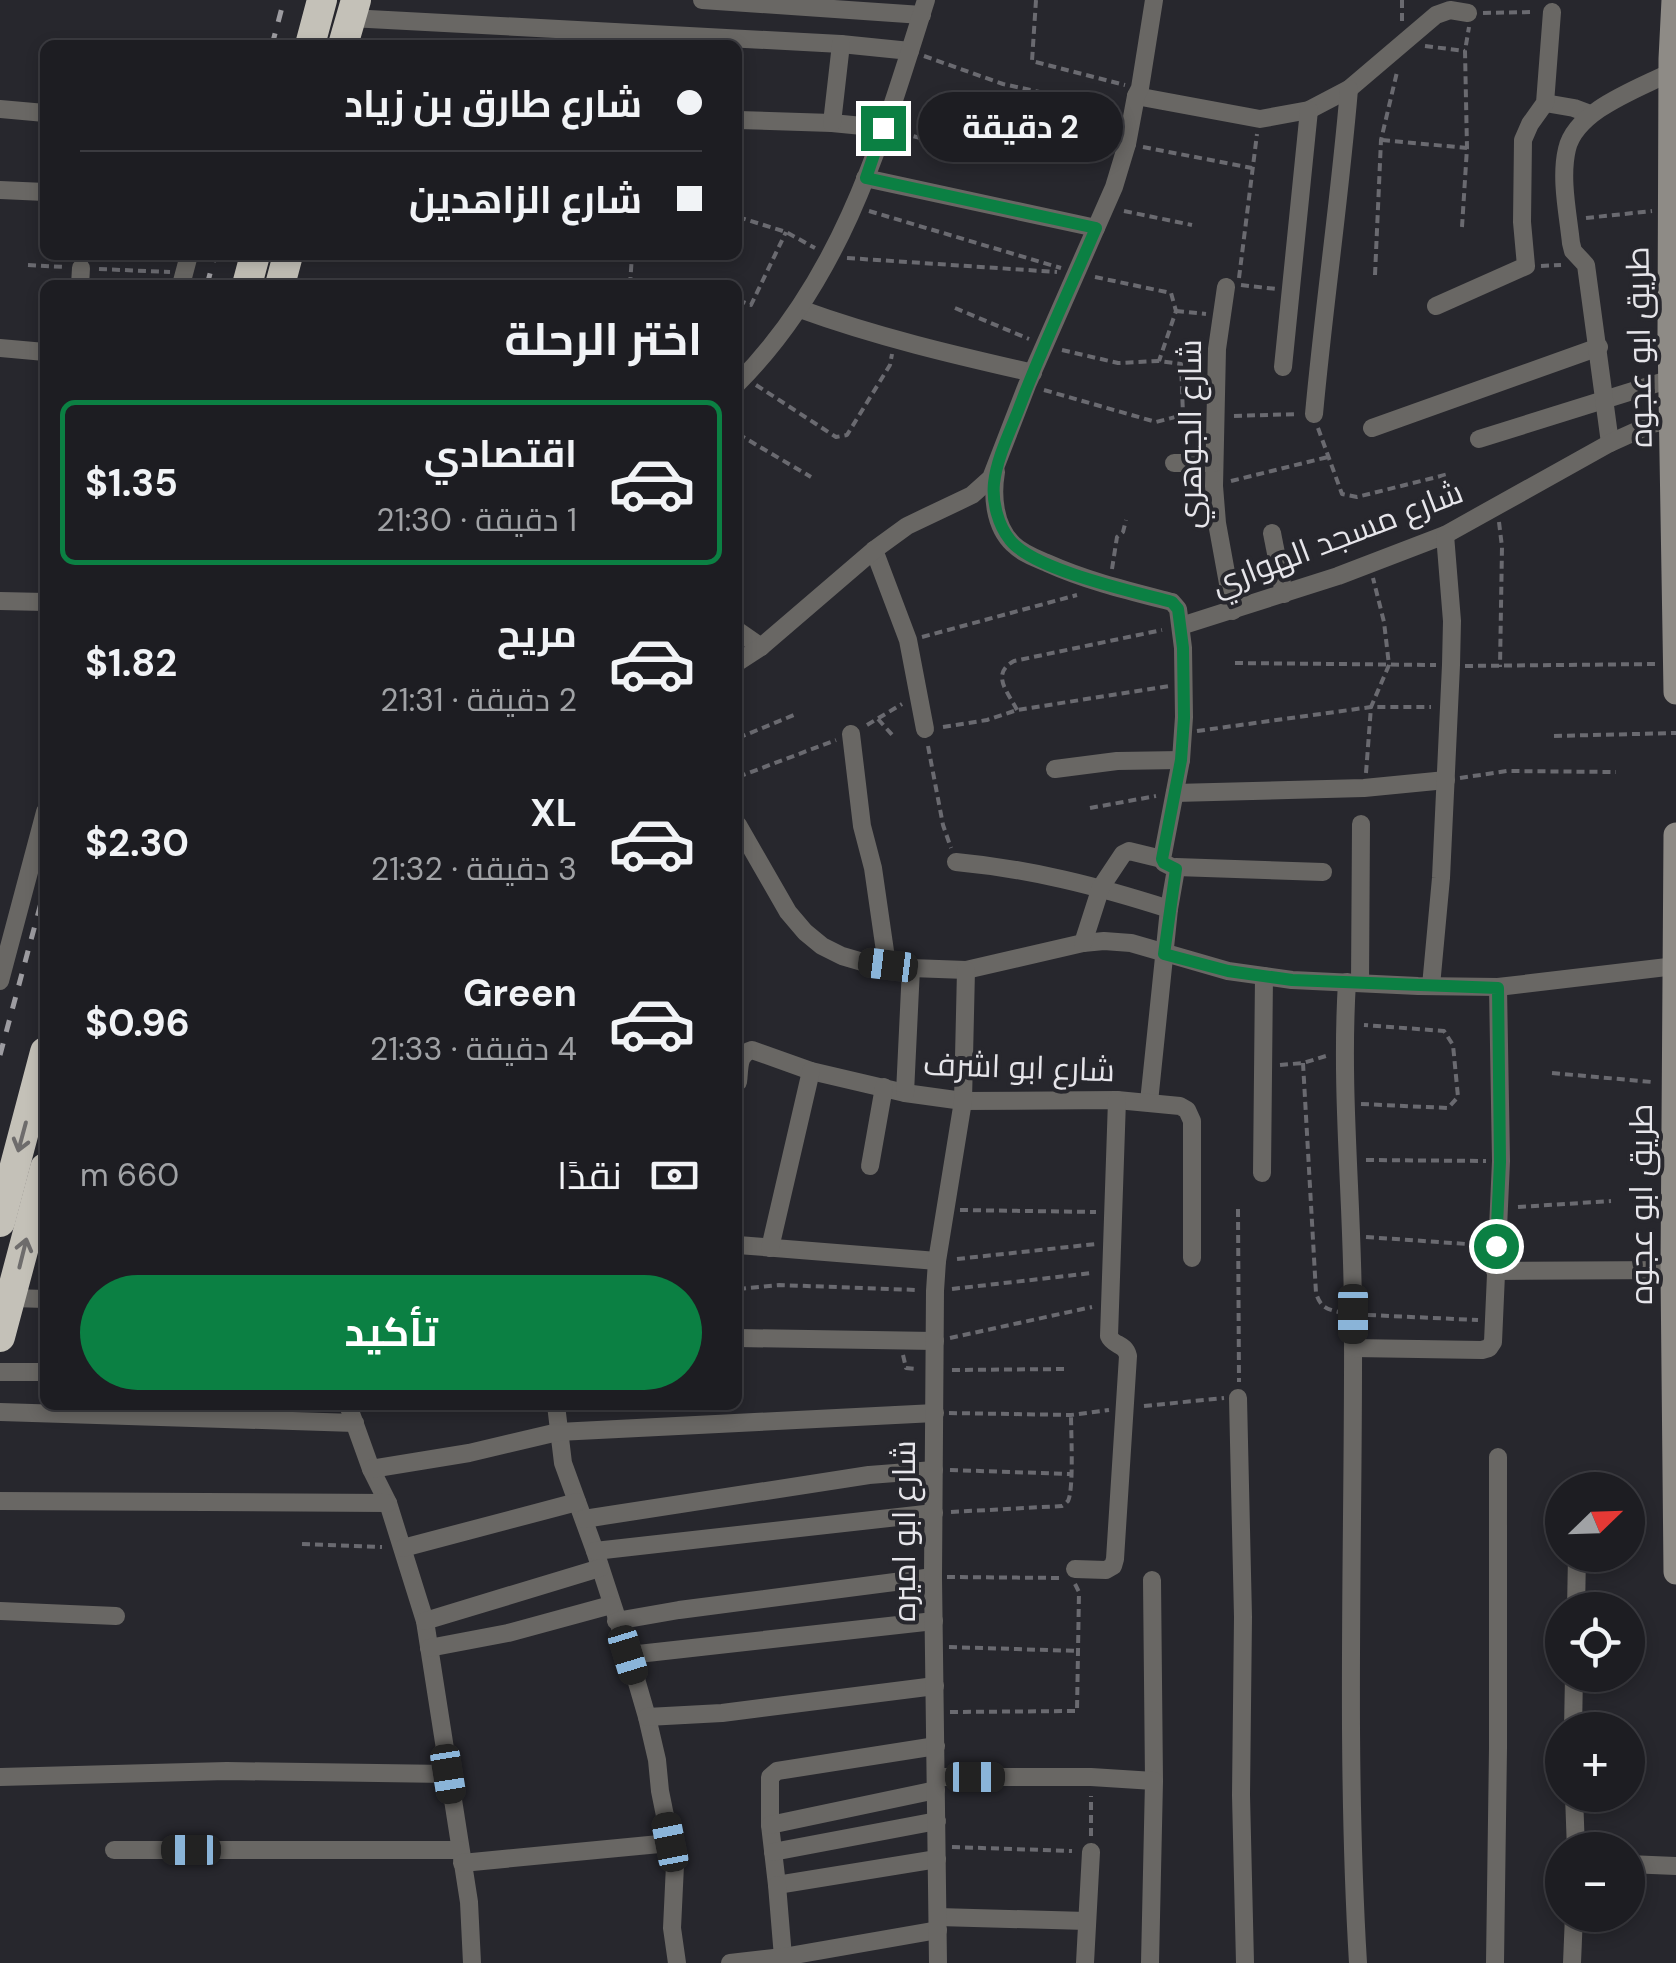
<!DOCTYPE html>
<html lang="ar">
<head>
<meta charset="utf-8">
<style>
  :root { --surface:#1d1d22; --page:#25262a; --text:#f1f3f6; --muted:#a0a2a5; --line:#3b3b40; --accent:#0b8043 }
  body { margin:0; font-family:"DM Sans",Cairo,sans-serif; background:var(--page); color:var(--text); direction:rtl; height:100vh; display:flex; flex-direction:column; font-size:38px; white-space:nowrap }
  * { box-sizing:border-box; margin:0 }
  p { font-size:32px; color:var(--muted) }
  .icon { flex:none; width:55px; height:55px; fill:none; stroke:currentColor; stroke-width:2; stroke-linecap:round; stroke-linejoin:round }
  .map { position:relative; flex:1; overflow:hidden; direction:ltr }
  .sheet { position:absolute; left:40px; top:280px; width:702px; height:1130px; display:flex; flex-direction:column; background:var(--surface); border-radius:15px; box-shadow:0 5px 15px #0003,0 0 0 2px var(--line); direction:rtl }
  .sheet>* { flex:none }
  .guide { position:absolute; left:40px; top:40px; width:702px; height:220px; border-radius:15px; box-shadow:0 5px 15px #0003,0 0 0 2px var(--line); direction:rtl; display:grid; align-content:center; height:220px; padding:0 40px; background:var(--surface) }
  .needle { width:65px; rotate:67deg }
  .buttons { position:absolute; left:1545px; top:1472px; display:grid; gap:20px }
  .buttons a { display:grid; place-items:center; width:100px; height:100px; border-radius:50%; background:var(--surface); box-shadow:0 5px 15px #0003,0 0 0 2px var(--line); font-size:50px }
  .end { position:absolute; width:45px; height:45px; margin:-22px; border:12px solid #0b8043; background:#fff; box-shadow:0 0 0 5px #fff }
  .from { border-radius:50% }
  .bubble { position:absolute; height:70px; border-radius:35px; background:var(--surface); box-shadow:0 5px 15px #0003,0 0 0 2px var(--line); font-size:32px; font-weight:700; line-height:70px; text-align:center; direction:rtl }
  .car { position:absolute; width:30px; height:60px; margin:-30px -15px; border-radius:12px; box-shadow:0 0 8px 2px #0007; background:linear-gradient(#222 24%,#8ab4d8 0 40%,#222 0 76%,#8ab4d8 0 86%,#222 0) }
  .guide b { display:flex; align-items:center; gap:35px; height:95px; font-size:38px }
  .guide b+b { border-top:2px solid var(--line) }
  .guide i { width:25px; height:25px; background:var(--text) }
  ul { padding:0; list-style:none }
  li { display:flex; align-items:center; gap:30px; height:165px; margin:0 20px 15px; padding:0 20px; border:5px solid transparent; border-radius:15px }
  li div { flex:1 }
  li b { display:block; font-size:38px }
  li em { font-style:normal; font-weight:700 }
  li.active { border-color:var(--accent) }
  li>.icon { width:90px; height:90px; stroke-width:1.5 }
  h2 { padding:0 40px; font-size:45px; line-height:120px }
  .pay { display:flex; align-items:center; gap:25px; height:110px; padding:0 40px; font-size:38px }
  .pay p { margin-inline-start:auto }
  .button { display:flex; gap:20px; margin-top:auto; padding:20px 40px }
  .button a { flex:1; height:115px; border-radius:60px; background:var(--accent); color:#fff; font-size:40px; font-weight:700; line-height:115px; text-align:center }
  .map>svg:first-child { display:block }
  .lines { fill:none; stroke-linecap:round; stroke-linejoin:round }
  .path { stroke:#6a6a70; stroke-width:4; stroke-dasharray:8 5; stroke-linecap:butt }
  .street { stroke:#696764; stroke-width:18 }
  .secondary { stroke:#8e8b86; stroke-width:25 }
  .highway { stroke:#c4c1b8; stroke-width:30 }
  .rail { stroke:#9d9ca1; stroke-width:5; stroke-dasharray:12 12; stroke-linecap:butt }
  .oneway { stroke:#6e6c6c }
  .route { stroke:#0b8043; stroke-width:12 }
  .labels { text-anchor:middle; stroke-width:8; stroke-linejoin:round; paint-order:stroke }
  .street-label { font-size:32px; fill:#e6e5ea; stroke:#27272d }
</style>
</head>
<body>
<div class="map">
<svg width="1676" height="1963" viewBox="0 0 1676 1963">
  <rect width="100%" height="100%" fill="#27272d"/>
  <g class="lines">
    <g class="path">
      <path d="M1036,0L1032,61L1125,85"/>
      <path d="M1402,0V23"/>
      <path d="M1483,13L1533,12"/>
      <path d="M1425,46L1465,51"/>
      <path d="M924,56L1003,84L1117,109"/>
      <path d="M901,133L979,153"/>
      <path d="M1382,140L1467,148"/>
      <path d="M1143,147L1252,168"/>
      <path d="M869,211L1061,268"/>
      <path d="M1124,211L1192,225"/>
      <path d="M738,217L786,232L815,248"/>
      <path d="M1586,218L1652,211"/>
      <path d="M1462,227L1467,148L1465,51L1469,27"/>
      <path d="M847,258L1057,272"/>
      <path d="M28,265L65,267"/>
      <path d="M1541,266L1561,265"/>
      <path d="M99,269L170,272"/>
      <path d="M1375,275L1381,140L1397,72"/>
      <path d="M1095,277L1171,293L1176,311L1159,361"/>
      <path d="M1239,278L1257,134"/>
      <path d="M630,284L690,285"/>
      <path d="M630,285L632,255"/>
      <path d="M1241,285L1276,289"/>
      <path d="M738,300L751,305L786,232"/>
      <path d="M955,308L1029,339"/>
      <path d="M1176,311L1206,314"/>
      <path d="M1062,350L1118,363L1159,361L1181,364L1183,414"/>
      <path d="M756,385L836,437L847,435L890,365L892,354"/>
      <path d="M1044,390L1156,422L1183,415L1199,416"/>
      <path d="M1234,416L1299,414"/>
      <path d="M1318,428L1342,494L1357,497L1449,474"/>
      <path d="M738,434L811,477"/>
      <path d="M1231,481L1328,457"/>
      <path d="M1499,522L1502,547L1500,667"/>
      <path d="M1112,569L1117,537L1123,532L1126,520"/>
      <path d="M922,637L1077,595"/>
      <path d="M1235,663L1436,665"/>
      <path d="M1465,666L1656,664"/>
      <path d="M1017,710C1008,692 990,674 1014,661L1162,630"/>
      <path d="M878,719L894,737"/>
      <path d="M867,725L902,704"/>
      <path d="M943,727L987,720L1017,710L1169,686"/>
      <path d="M1197,731L1371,707H1431"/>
      <path d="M1554,736L1676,733"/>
      <path d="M738,738L794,715"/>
      <path d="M928,746L943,825L951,848"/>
      <path d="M1366,773L1371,707L1389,665L1384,622L1373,578"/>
      <path d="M738,777L836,740"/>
      <path d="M1460,778L1507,771L1616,772"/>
      <path d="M1090,808L1156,796"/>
      <path d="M1303,1063L1316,1293C1320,1306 1325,1309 1339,1312"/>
      <path d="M1280,1065L1303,1063L1329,1055"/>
      <path d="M1552,1073L1652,1082"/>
      <path d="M1361,1104L1448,1108L1458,1097L1453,1045L1444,1031L1364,1025"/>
      <path d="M1366,1160L1486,1161"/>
      <path d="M1518,1207L1611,1201"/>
      <path d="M1238,1209L1239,1382"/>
      <path d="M960,1210L1096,1212"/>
      <path d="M1366,1237L1481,1245"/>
      <path d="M957,1259L1096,1244"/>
      <path d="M738,1289L779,1285L918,1290"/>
      <path d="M952,1289L1092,1273"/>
      <path d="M1368,1315L1478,1320"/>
      <path d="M950,1338L1092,1307"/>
      <path d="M903,1355L906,1368L918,1369"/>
      <path d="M952,1370L1068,1369"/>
      <path d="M1144,1406L1224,1398"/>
      <path d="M949,1413L1071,1415L1109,1410"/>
      <path d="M950,1470L1070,1474"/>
      <path d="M951,1512L1062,1506C1064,1505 1066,1503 1068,1501C1074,1489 1071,1432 1071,1415"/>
      <path d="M302,1544L382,1547"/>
      <path d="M947,1577L1063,1578"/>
      <path d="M949,1647L1079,1651"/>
      <path d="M950,1712L1077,1711L1079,1592L1075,1584"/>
      <path d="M1091,1836V1796"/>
      <path d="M952,1847L1072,1851"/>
    </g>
    <g class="street">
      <path d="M702,0L922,15"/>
      <path d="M350,18L841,44L910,51"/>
      <path d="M1136,96L1260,119L1309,110L1349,89L1436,15L1450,10L1468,13"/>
      <path d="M1545,103L1574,108L1590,114"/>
      <path d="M0,109L45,113"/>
      <path d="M970,119L1127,144"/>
      <path d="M738,120L832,123L883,128"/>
      <path d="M832,123L841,44"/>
      <path d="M865,178L1096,228"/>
      <path d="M0,190L45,192"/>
      <path d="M80,285L81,268"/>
      <path d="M181,285L189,255"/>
      <path d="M1226,287L1217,349L1214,486L1217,523L1233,611"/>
      <path d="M1436,306L1526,266L1522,222L1523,140L1530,124L1545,103L1552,12"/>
      <path d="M800,309C877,337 954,355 1033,373"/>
      <path d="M0,348L45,352"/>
      <path d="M1283,367L1309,110"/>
      <path d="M738,383C843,277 882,139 926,0"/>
      <path d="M1314,414C1324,305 1340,197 1349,89"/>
      <path d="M1372,428L1599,347"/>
      <path d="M1479,439L1671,379"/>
      <path d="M1610,443L1586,265L1573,251L1571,243C1568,214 1560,178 1567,149C1576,110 1638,89 1671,72"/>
      <path d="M1174,463H1214"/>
      <path d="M996,472C992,495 994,526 1013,544C1022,553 1035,558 1047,563C1087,581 1129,591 1172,602L1178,609L1183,648L1184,717L1181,760L1162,859L1164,863L1176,869L1169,909L1149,1102"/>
      <path d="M1272,533L1284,594"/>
      <path d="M874,550L908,640L925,729"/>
      <path d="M0,601L45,602"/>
      <path d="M1181,626L1338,576L1445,535L1610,443L1652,424L1673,420"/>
      <path d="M738,631L761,647"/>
      <path d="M738,662L761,647L874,550L907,526L972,495L991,478L1027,385L1114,187L1127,144L1136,96L1140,88L1154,0"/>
      <path d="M851,734L862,826L873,868L887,965"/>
      <path d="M1055,769L1117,761L1181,760"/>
      <path d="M1175,793L1364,788L1446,780"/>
      <path d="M738,825L788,912L805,932L822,946L842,956L866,963L911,968L966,970L1083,943L1104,941L1131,943L1228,971L1292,980L1418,986L1498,987L1676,966"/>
      <path d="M956,862C1031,869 1097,886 1169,909"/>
      <path d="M1176,867L1323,872"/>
      <path d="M1083,943L1101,887L1123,854L1129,851L1162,859"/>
      <path d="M0,981L45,812"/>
      <path d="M1347,982C1340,1094 1353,1205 1353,1317C1354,1532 1345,1748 1358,1963"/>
      <path d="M1360,983L1361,824"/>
      <path d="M1431,986L1441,878L1451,665L1452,621L1445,535"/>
      <path d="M738,1082C740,1069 737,1054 752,1050L811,1071L905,1093L963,1101L1117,1100L1180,1106L1187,1110L1192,1121V1258"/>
      <path d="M905,1093L911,968"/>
      <path d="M870,1166L884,1087"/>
      <path d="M1262,1173L1264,976"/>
      <path d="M738,1245L937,1261"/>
      <path d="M770,1248L811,1071"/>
      <path d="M1495,1271L1673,1270"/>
      <path d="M12,1298L45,1299"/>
      <path d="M738,1338L935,1341"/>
      <path d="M1353,1348L1482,1350L1489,1348L1493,1342L1501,1161L1498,987"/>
      <path d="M0,1372H45"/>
      <path d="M1238,1398L1243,1617L1241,1795L1245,1963"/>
      <path d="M348,1405L371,1469L388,1503L425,1621L469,1902L472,1963"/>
      <path d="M556,1405L563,1463L595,1551L629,1655L647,1717L657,1760L660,1791L675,1865L672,1928L677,1963"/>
      <path d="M0,1412L355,1423"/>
      <path d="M371,1469L469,1453L558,1432L935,1413"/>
      <path d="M0,1501L388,1503"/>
      <path d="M584,1519L869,1475L934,1470"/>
      <path d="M403,1548L577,1502"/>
      <path d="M595,1551L934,1513"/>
      <path d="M1075,1569L1106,1570L1113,1566L1115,1559L1128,1356C1125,1343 1113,1346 1109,1336L1117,1100"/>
      <path d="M1152,1580L1154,1781"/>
      <path d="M1576,1610L1577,1555"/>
      <path d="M0,1611L116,1616"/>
      <path d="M425,1621L600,1568"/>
      <path d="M616,1621L679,1610L933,1577"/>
      <path d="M429,1648L508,1633L611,1605"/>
      <path d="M629,1655L934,1621"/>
      <path d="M647,1717L722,1713L935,1686"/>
      <path d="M1573,1730L1574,1675"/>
      <path d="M936,1746L777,1771L770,1777V1825L777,1885L937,1859"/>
      <path d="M0,1777L227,1771L448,1774"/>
      <path d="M936,1777H1091L1154,1781L1150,1963"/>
      <path d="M1574,1795L1576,1850"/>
      <path d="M770,1825L936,1790"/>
      <path d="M114,1850H460"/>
      <path d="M773,1852L937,1821"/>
      <path d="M462,1863L670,1843"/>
      <path d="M1628,1864L1676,1866"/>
      <path d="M777,1885L783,1957"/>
      <path d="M938,1917L1087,1921"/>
      <path d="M730,1963L783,1957L938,1930"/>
      <path d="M938,1963L933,1577L935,1291L937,1261L963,1101L966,970"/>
      <path d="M1085,1963L1091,1852"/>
      <path d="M1495,1963L1498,1748V1457"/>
      <path d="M1572,1963L1574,1915"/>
    </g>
    <g class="secondary">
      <path d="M1674,0L1671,59L1670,337L1676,692"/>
      <path d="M1676,835L1673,1270L1676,1572"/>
    </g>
    <g class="highway">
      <path d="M310,45L322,0"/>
      <path d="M343,45L356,0"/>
      <path d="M247,285L255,255"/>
      <path d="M280,285L288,255"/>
      <path d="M0,1222L45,1052"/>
      <path d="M0,1337L45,1168"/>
    </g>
    <g class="rail">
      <path d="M272,45L284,0"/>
      <path d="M207,285L215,255"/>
      <path d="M0,1055L45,888"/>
    </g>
  </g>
  <defs><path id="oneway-shaft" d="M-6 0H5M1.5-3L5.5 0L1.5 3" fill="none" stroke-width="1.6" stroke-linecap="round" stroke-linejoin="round" transform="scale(2.5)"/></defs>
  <g class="oneway">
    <use href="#oneway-shaft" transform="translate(22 1137) rotate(105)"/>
    <use href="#oneway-shaft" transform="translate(23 1253) rotate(-76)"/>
  </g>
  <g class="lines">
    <path class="route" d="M883,128L866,178L1096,228C1070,289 1041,349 1018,411C1009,434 997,458 994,483C992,502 998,525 1010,540C1033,570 1135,592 1172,602L1178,609L1183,648L1184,718L1181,760L1162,859L1164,863L1176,869L1164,954L1228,971L1292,980L1498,988L1500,1162L1496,1246"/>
  </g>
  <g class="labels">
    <g class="street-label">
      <text transform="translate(1639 347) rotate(-91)" y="11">طريق ابو عجوه</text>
      <text transform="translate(1190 434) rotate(-90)" y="11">شارع الجوهري</text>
      <text transform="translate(1337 538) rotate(-21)" y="11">شارع مسجد الهواري</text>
      <text transform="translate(1019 1067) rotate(2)" y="11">شارع ابو اشرف</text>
      <text transform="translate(1641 1204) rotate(-90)" y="11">طريق ابو عجوه</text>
      <text transform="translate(904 1531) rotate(-90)" y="11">شارع ابو اميره</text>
    </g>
  </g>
</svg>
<div class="buttons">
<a><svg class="needle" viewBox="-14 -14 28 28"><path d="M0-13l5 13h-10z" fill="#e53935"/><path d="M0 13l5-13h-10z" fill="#a0a2a5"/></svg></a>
<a><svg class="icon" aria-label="locate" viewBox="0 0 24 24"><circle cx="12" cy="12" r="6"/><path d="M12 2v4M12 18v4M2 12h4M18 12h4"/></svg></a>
<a>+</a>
<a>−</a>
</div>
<i class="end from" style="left:1496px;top:1246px"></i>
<i class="end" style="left:883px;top:128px"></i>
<div class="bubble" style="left:918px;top:92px;width:205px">2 دقيقة</div>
<i class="car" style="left:888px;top:965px;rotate:277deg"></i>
<i class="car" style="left:1353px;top:1314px;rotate:180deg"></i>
<i class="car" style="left:628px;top:1655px;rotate:163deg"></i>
<i class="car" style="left:448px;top:1774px;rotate:171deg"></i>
<i class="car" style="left:975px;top:1777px;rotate:90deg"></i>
<i class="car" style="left:670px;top:1842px;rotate:349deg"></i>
<i class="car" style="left:191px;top:1850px;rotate:270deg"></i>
<div class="guide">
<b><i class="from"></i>شارع طارق بن زياد</b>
<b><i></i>شارع الزاهدين</b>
</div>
<section class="sheet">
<h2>اختر الرحلة</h2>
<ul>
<li class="active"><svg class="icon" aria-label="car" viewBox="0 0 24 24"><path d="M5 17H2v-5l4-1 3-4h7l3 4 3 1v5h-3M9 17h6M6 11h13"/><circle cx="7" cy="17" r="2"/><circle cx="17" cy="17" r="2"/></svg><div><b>اقتصادي</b><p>1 دقيقة · 21:30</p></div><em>$1.35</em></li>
<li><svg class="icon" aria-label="car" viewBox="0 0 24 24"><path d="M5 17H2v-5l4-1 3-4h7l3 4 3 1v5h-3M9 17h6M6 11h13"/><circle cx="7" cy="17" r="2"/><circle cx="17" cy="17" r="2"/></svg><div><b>مريح</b><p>2 دقيقة · 21:31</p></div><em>$1.82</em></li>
<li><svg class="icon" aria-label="car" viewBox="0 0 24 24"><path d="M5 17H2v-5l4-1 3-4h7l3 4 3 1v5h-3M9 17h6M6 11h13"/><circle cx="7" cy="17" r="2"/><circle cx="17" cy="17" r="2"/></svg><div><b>XL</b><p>3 دقيقة · 21:32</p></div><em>$2.30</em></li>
<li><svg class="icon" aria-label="car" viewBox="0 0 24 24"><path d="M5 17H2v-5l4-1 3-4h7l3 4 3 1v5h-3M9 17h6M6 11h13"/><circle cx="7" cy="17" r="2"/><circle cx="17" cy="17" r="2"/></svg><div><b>Green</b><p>4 دقيقة · 21:33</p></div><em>$0.96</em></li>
</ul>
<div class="pay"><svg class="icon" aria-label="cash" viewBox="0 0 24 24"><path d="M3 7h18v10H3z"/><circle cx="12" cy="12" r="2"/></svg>نقدًا<p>660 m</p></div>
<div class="button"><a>تأكيد</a></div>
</section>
</div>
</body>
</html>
